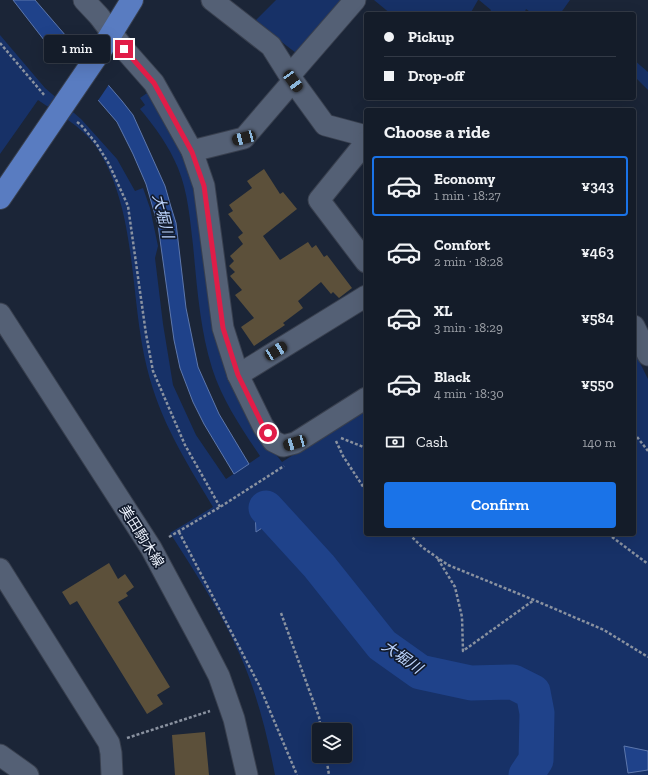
<!DOCTYPE html>
<html lang="en">
<head>
<meta charset="utf-8">
<style>
  :root { --surface:#141c29; --page:#1d2531; --text:#f1f3f6; --muted:#9da1a8; --line:#333a46; --accent:#1a73e8 }
  body { margin:0; font-family:"Zilla Slab","Noto Sans JP",serif; background:var(--page); color:var(--text); height:100vh; display:flex; flex-direction:column; font-size:15px; white-space:nowrap }
  * { box-sizing:border-box; margin:0 }
  p { font-size:13px; color:var(--muted) }
  .icon { flex:none; width:22px; height:22px; fill:none; stroke:currentColor; stroke-width:2; stroke-linecap:round; stroke-linejoin:round }
  .map { position:relative; flex:1; overflow:hidden }
  .drawer { position:absolute; left:364px; top:108px; width:272px; height:428px; display:flex; flex-direction:column; background:var(--surface); border-radius:4px; box-shadow:0 4px 16px #0002,0 0 0 1px var(--line) }
  .drawer>* { flex:none }
  .hud { position:absolute; left:364px; top:12px; width:272px; height:88px; border-radius:4px; box-shadow:0 4px 16px #0002,0 0 0 1px var(--line); display:grid; align-content:center; height:88px; padding:0 20px; background:var(--surface) }
  .buttons { position:absolute; left:312px; top:723px; display:grid; gap:8px }
  .buttons a { display:grid; place-items:center; width:40px; height:40px; border-radius:4px; background:var(--surface); box-shadow:0 4px 16px #0002,0 0 0 1px var(--line); font-size:20px }
  .end { position:absolute; width:18px; height:18px; margin:-9px; border:5px solid #e11d48; background:#fff; box-shadow:0 0 0 2px #fff }
  .from { border-radius:50% }
  .bubble { position:absolute; height:28px; border-radius:4px; background:var(--surface); box-shadow:0 4px 16px #0002,0 0 0 1px var(--line); font-size:13px; font-weight:600; line-height:28px; text-align:center }
  .car { position:absolute; width:12px; height:24px; margin:-12px -6px; border-radius:5px; box-shadow:0 0 3px 1px #0007; background:linear-gradient(#222 24%,#8ab4d8 0 40%,#222 0 76%,#8ab4d8 0 86%,#222 0) }
  .hud b { display:flex; align-items:center; gap:14px; height:38px; font-size:15px }
  .hud b+b { border-top:1px solid var(--line) }
  .hud i { width:10px; height:10px; background:var(--text) }
  ul { padding:0; list-style:none }
  li { display:flex; align-items:center; gap:12px; height:60px; margin:0 8px 6px; padding:0 12px; border:2px solid transparent; border-radius:4px }
  li div { flex:1 }
  li b { display:block; font-size:15px }
  li em { font-style:normal; font-weight:600 }
  li.on { border-color:var(--accent) }
  li>.icon { width:36px; height:36px; stroke-width:1.5 }
  h2 { padding:0 20px; font-size:18px; line-height:48px }
  .pay { display:flex; align-items:center; gap:10px; height:44px; padding:0 20px; font-size:15px }
  .pay p { margin-inline-start:auto }
  .primary-button { display:flex; gap:8px; margin-top:auto; padding:8px 20px }
  .primary-button a { flex:1; height:46px; border-radius:4px; background:var(--accent); color:#fff; font-size:16px; font-weight:600; line-height:46px; text-align:center }
  .map>svg:first-child { display:block }
  .green { fill:#173167; fill-rule:evenodd }
  .water { fill:#1f428a; stroke:#5d77ac }
  .pier { fill:#1b2537 }
  .lines { fill:none; stroke-linecap:round; stroke-linejoin:round }
  .river { stroke:#1f428a; stroke-width:35 }
  .building { fill:#5c503a }
  .minor-casing { stroke:#39404f; stroke-width:23 }
  .major-casing { stroke:#39404f; stroke-width:24 }
  .path { stroke:#8a92a0; stroke-width:2.5; stroke-dasharray:3 2; stroke-linecap:butt }
  .minor { stroke:#546075; stroke-width:21 }
  .major { stroke:#597cc1; stroke-width:22 }
  .route { stroke:#e11d48; stroke-width:5 }
  .labels { text-anchor:middle; stroke-width:3.5; stroke-linejoin:round; paint-order:stroke }
  .street-label { font-size:14px; fill:#edf3fd; stroke:#121b2d }
  .water-label { font-size:15px; font-style:italic; fill:#bdd4fd; stroke:#121b2d }
</style>
</head>
<body>
<div class="map">
<svg width="648" height="775" viewBox="0 0 648 775">
  <rect width="100%" height="100%" fill="#1b2537"/>
  <g class="green">
    <path d="M276,0H345L296,53L274,36L256,20Z"/>
    <path d="M374,0H478L470,14H391Z"/>
    <path d="M479,0H570L560,14H533L526,9L524,14H489L491,10Z"/>
    <path d="M0,35L45,88L81,119L117,159L135,191L143,188L150,208L158,246L155,258L163,324L173,385L196,435L226,479L260,456C242,429 222,400 212,368C200,329 197,287 193,245C190,220 188,192 178,168C169,146 155,127 140,109L145,105L140,98L150,91L164,113L187,166L195,195L216,337L222,361L232,385L270,447L282,462L366,409V534H634V351L648,379V775H275C267,734 257,693 240,655C221,612 195,572 170,533L213,507C185,460 160,421 147,368C129,296 138,208 95,145C81,126 57,113 38,100L0,154ZM319,730H345V756H319Z"/>
    <path d="M634,60L648,72V90L634,76Z"/>
  </g>
  <g class="water">
    <path d="M13,0H35L122,101L133,115L142,135L165,186L171,207L176,223L186,308L198,367L219,414L249,464L234,474L204,424L193,402L180,368L174,340L158,225L146,184L133,154L117,122L98,100L58,58Z"/>
    <path d="M272,501L289,510L256,532L255,512Z"/>
    <path d="M624,746L648,751V770L628,773Z"/>
  </g>
  <path class="pier" d="M75,43L110,83L97,102L62,65Z"/>
  <g class="lines">
    <path class="river" d="M266,508L319,566L382,645L420,672L471,683L513,682L533,692L537,713L536,760L526,775"/>
  </g>
  <g class="building">
    <path d="M264,169L280,194L283,192L297,209L263,236L280,260L308,242L312,248L316,245L324,257L327,255L352,288L339,298L333,292L331,294L321,282L298,301L303,308L283,323L285,325L254,346L241,327L254,318L235,295L242,290L230,276L235,272L229,266L234,261L230,256L243,244L238,237L243,233L228,214L233,211L229,205L252,188L247,181Z"/>
    <path d="M109,563L118,579L125,574L134,587L126,593L128,596L118,602L170,687L157,695L163,704L147,714L77,601L70,605L62,592Z"/>
    <path d="M205,732L209,775H175L172,735Z"/>
  </g>
  <g class="lines">
    <g class="minor-casing">
      <g id="minor">
        <path d="M84,0L99,16L124,49L154,83L192,151L204,186L223,328L238,375L263,426L273,441L283,446L295,443L366,398"/>
        <path d="M212,0L271,46L293,81L325,125L366,136"/>
        <path d="M290,75L355,0"/>
        <path d="M366,142L319,200L366,262"/>
        <path d="M192,151L244,138L293,81"/>
        <path d="M0,314L151,548L202,643L219,676L234,719L247,775"/>
        <path d="M634,326L648,355"/>
        <path d="M238,375L366,296"/>
        <path d="M0,569L109,743L111,753L112,775"/>
        <path d="M0,755L28,775"/>
      </g>
    </g>
    <g class="major-casing">
      <path id="major" d="M0,198L103,47L132,0"/>
    </g>
    <g class="path">
      <path d="M0,43L45,96"/>
      <path d="M77,122L81,125L96,143L109,164L128,206L146,334L153,371L185,445L220,507"/>
      <path d="M634,433L648,451"/>
      <path d="M341,438L366,448"/>
      <path d="M336,441L343,456L366,491"/>
      <path d="M179,532L259,685L297,775"/>
      <path d="M409,534L422,547L448,565L534,600L604,630L648,657"/>
      <path d="M608,534L648,564"/>
      <path d="M169,537L220,507L284,466"/>
      <path d="M438,559L455,587L462,617L463,651L534,600"/>
      <path d="M281,613L319,717L321,730"/>
      <path d="M127,738L210,711"/>
      <path d="M326,756L329,775"/>
    </g>
    <use href="#minor" class="minor"/>
    <use href="#major" class="major"/>
  </g>
  <g class="lines">
    <path class="route" d="M124,49L154,83L192,152L204,186L223,328L238,375L263,426L268,433"/>
  </g>
  <g class="labels">
    <g class="street-label">
      <text transform="translate(142 536) rotate(58)" y="5">美田駒木線</text>
    </g>
    <g class="water-label">
      <text transform="translate(163 216) rotate(76)" y="5">大堀川</text>
      <text transform="translate(402 657) rotate(35)" y="5">大堀川</text>
    </g>
  </g>
</svg>
<div class="buttons">
<a><svg class="icon" aria-label="layers" viewBox="0 0 24 24"><path d="M12 4l9 5-9 5-9-5zM3 14l9 5 9-5"/></svg></a>
</div>
<i class="end from" style="left:268px;top:433px"></i>
<i class="end" style="left:124px;top:49px"></i>
<div class="bubble" style="left:44px;top:35px;width:66px">1 min</div>
<i class="car" style="left:293px;top:81px;rotate:144deg"></i>
<i class="car" style="left:244px;top:138px;rotate:255deg"></i>
<i class="car" style="left:276px;top:351px;rotate:58deg"></i>
<i class="car" style="left:295px;top:443px;rotate:254deg"></i>
<div class="hud">
<b><i class="from"></i>Pickup</b>
<b><i></i>Drop-off</b>
</div>
<section class="drawer">
<h2>Choose a ride</h2>
<ul>
<li class="on"><svg class="icon" aria-label="car" viewBox="0 0 24 24"><path d="M5 17H2v-5l4-1 3-4h7l3 4 3 1v5h-3M9 17h6M6 11h13"/><circle cx="7" cy="17" r="2"/><circle cx="17" cy="17" r="2"/></svg><div><b>Economy</b><p>1 min · 18:27</p></div><em>¥343</em></li>
<li><svg class="icon" aria-label="car" viewBox="0 0 24 24"><path d="M5 17H2v-5l4-1 3-4h7l3 4 3 1v5h-3M9 17h6M6 11h13"/><circle cx="7" cy="17" r="2"/><circle cx="17" cy="17" r="2"/></svg><div><b>Comfort</b><p>2 min · 18:28</p></div><em>¥463</em></li>
<li><svg class="icon" aria-label="car" viewBox="0 0 24 24"><path d="M5 17H2v-5l4-1 3-4h7l3 4 3 1v5h-3M9 17h6M6 11h13"/><circle cx="7" cy="17" r="2"/><circle cx="17" cy="17" r="2"/></svg><div><b>XL</b><p>3 min · 18:29</p></div><em>¥584</em></li>
<li><svg class="icon" aria-label="car" viewBox="0 0 24 24"><path d="M5 17H2v-5l4-1 3-4h7l3 4 3 1v5h-3M9 17h6M6 11h13"/><circle cx="7" cy="17" r="2"/><circle cx="17" cy="17" r="2"/></svg><div><b>Black</b><p>4 min · 18:30</p></div><em>¥550</em></li>
</ul>
<div class="pay"><svg class="icon" aria-label="cash" viewBox="0 0 24 24"><path d="M3 7h18v10H3z"/><circle cx="12" cy="12" r="2"/></svg>Cash<p>140 m</p></div>
<div class="primary-button"><a>Confirm</a></div>
</section>
</div>
</body>
</html>
